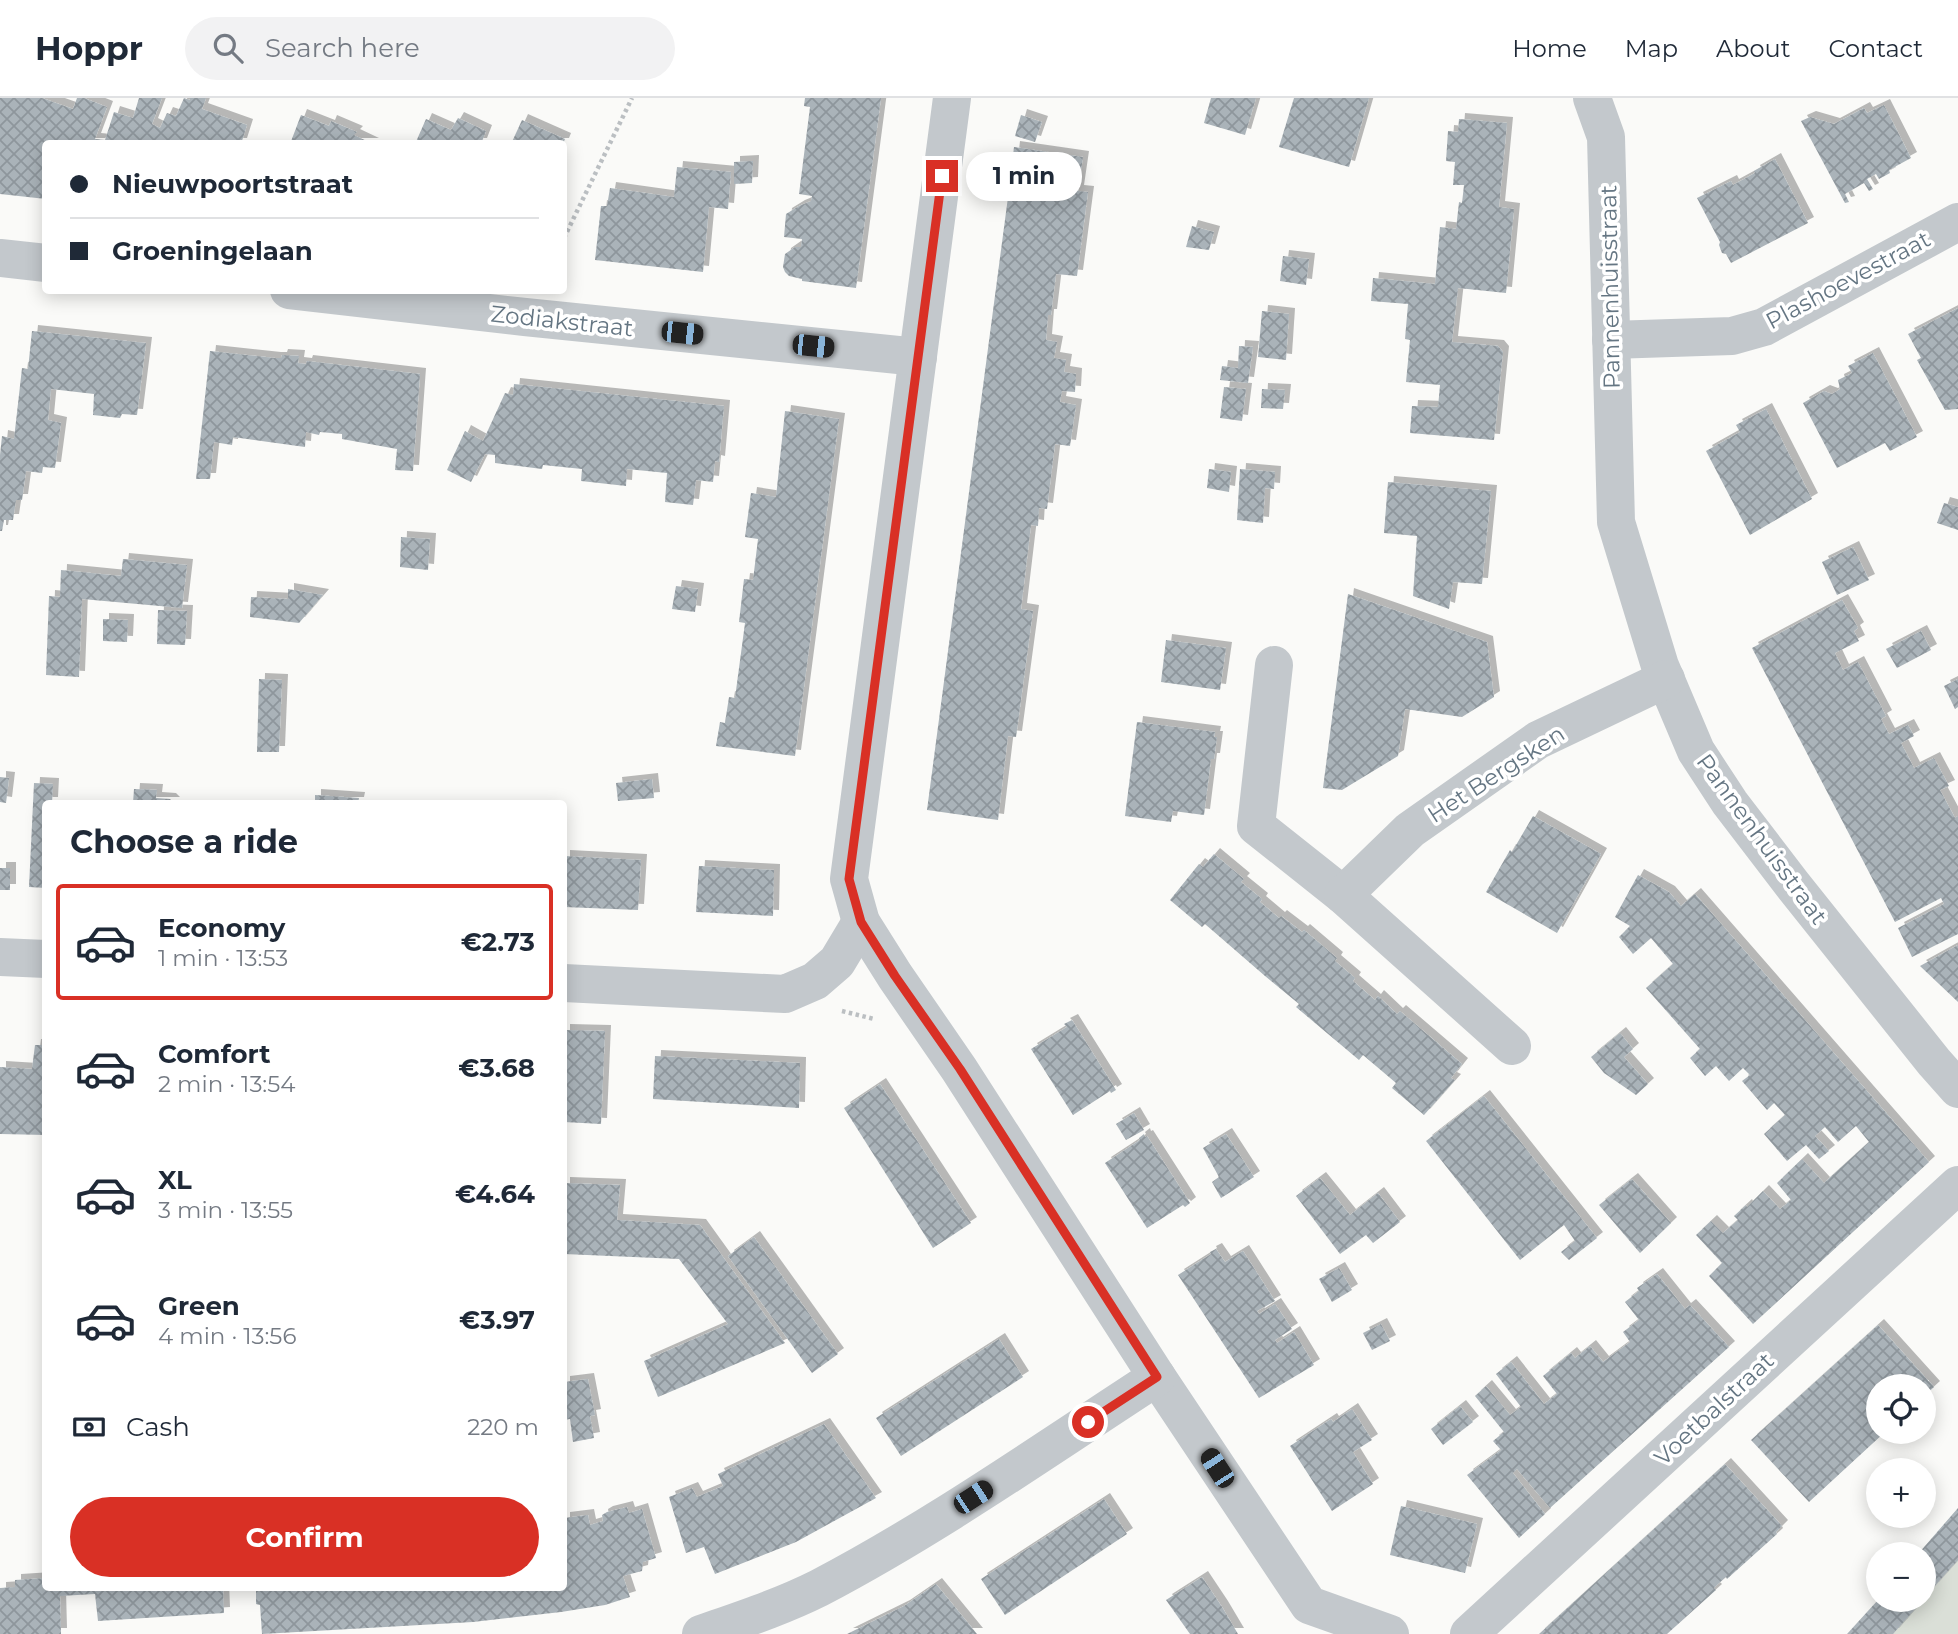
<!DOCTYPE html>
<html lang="en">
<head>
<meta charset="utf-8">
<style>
  :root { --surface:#fff; --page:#f2f2f3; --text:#1f2937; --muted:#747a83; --line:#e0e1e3; --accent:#d93025 }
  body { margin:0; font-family:Montserrat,sans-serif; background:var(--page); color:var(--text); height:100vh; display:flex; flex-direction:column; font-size:26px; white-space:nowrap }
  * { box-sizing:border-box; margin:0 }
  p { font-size:23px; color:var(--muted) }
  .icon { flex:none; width:38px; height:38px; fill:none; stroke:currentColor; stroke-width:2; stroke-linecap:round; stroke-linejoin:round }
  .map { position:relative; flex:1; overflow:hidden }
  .side { position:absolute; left:42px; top:702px; width:525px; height:791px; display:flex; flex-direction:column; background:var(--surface); border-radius:7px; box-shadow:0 4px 18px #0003 }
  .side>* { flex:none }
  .guide { position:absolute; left:42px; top:42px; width:525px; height:154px; border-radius:7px; box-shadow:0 4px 18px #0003; display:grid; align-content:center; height:154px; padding:0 28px; background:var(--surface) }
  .controls { position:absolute; left:1866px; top:1276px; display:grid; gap:14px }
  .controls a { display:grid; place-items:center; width:70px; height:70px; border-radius:50%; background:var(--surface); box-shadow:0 4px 18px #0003; font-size:35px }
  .end { position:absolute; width:32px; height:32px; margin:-16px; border:9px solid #d93025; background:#fff; box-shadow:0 0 0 4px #fff }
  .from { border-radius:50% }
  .bubble { position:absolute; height:49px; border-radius:24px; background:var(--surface); box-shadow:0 4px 18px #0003; font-size:23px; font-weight:700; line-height:49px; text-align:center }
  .car { position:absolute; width:21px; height:42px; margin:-21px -10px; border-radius:9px; box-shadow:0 0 5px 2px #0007; background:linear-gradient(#222 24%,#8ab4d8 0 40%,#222 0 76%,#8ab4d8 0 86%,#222 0) }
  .guide b { display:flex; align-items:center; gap:24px; height:66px; font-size:26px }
  .guide b+b { border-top:2px solid var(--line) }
  .guide i { width:18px; height:18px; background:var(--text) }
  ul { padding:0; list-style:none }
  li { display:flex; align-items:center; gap:21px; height:116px; margin:0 14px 10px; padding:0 14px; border:4px solid transparent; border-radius:7px }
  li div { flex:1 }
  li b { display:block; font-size:26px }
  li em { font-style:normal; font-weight:700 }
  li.active { border-color:var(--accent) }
  li>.icon { width:63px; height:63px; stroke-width:1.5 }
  h2 { padding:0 28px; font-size:32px; line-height:84px }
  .pay { display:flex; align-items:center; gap:18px; height:77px; padding:0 28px; font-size:26px }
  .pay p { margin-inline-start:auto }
  .action { display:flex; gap:14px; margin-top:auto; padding:14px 28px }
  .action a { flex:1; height:80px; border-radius:42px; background:var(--accent); color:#fff; font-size:28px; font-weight:700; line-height:80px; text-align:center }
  header { display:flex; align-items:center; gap:42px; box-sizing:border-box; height:98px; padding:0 35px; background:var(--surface); border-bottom:2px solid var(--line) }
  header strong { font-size:33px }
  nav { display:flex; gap:38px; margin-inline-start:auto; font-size:24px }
  .search { width:490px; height:63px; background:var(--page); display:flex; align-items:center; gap:18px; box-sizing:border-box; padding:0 24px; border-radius:38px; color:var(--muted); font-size:26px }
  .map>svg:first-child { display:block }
  .green { fill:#dadfd7 }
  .building { fill:url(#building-cross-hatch); filter:url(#shadow) }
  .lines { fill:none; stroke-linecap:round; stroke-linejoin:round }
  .path { stroke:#bbbfc2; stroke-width:4.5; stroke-dasharray:3.5 3.5; stroke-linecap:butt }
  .minor { stroke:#c3c8cc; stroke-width:38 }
  .route { stroke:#d93025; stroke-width:9 }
  .labels { text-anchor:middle; stroke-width:7; stroke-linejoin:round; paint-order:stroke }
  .street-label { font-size:23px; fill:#657683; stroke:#fff }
</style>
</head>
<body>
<header>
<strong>Hoppr</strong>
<div class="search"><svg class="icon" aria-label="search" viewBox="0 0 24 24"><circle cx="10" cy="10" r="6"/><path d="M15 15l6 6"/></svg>Search here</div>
<nav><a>Home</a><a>Map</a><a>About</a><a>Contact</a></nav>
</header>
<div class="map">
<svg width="1958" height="1536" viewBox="0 0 1958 1536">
  <defs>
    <pattern id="building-cross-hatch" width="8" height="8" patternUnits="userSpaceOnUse" patternTransform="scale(1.75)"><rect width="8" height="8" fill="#aab3b9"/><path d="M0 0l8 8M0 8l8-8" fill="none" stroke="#8e969c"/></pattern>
    <filter id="shadow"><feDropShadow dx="6" dy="-6" stdDeviation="0" flood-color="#0004"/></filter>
  </defs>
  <rect width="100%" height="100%" fill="#fafaf8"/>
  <path class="green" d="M1958,1462V1536H1893Z"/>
  <g class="building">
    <path d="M0,0H42L73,11L77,0H84L107,9L95,41L105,42L114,14L133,20L139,0H162L152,26L160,30L167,15L176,18L184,0L190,2V0H206L202,11L247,27L241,46H46V101L0,96Z"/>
    <path d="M805,0H881L856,190L802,183V181L789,178L785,174L783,169L785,156L795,149H801L802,141L784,139L786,116L799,108L811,103L812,98L799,96L810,9L804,8Z"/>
    <path d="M1211,0H1256L1245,37L1204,25Z"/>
    <path d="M1294,0H1369L1349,69L1279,49Z"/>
    <path d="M1884,7L1911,60L1889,72L1890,75L1879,81L1876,76L1867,81L1873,91L1869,93L1864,85L1845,96L1849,104L1845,105L1801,23L1810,19L1834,26L1864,10L1867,15Z"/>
    <path d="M301,17L329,28L331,23L357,34L354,37L373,46H290Z"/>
    <path d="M1021,17L1042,24L1035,44L1015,38Z"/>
    <path d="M458,20L486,33L481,46H415L426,21L451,32Z"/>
    <path d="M1459,21L1507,25L1499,109L1514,111L1506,195L1458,190L1452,244L1498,248L1503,254L1494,342L1410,335L1412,308L1438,309L1440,287L1406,284L1410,242L1405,241L1408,206L1371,203L1373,180L1435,186L1440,129L1456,131L1459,104L1462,105L1464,87H1453L1455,64L1446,63L1448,33L1458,34Z"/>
    <path d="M522,22L565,41L563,46H511Z"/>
    <path d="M1014,49L1083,59L1078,93L1088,94L1077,178L1056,176L1051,217H1048L1046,242L1057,244L1054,260L1066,262L1064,274L1076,276L1075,294L1062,293L1060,304L1076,307L1070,348L1055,346L1047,411L1039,410L1038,428L1031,427L1021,511L1033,513L1016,639L1008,638L998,722L927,712L1010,84L1048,89L1050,72L1012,66Z"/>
    <path d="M1775,61L1808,125L1731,165L1726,156L1722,155L1719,147L1720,144L1697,100L1731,83L1733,87L1755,75L1754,73Z"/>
    <path d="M753,63L752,85L734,86V64Z"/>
    <path d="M677,69L731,74L728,111L709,109L703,174L595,162L601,108H607L610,90L674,99Z"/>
    <path d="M1192,128L1214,134L1209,152L1186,149Z"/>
    <path d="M1283,158L1309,161L1306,187L1280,183Z"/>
    <path d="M1958,210V311L1945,312L1917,262L1921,260L1908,236Z"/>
    <path d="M1262,213L1289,216L1286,262L1258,259Z"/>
    <path d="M32,233L146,245L137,317L122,316L120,320L93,317L94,296L51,291L48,322L61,325L55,370L43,369L42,375L26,373L22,402H16L13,422H4L2,433H0V357L2,338L14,341L22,270L28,271Z"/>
    <path d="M1239,248L1253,249L1248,285L1220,282L1222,268L1238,270Z"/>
    <path d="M210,253L275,260H281L282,257L299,258L298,265L306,266L307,263L420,276L413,373L395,372L397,351L342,341V336L320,334L319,337L306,334L305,349L233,339L232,347L214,344L210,381H196Z"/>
    <path d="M1873,255L1917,339L1890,353L1885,345L1837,370L1803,305L1824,293L1832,296L1840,291L1838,282L1852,275L1848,268Z"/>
    <path d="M514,286L724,308L719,364L715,363L713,384L696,382L693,407L665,404L667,375L627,371L626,388L581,383L582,371L543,367L542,371L495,365V357L485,356L471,384L447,372L465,333L483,343L505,295L513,297Z"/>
    <path d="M1224,289L1246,291L1242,323L1220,320Z"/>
    <path d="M1262,291L1285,292L1283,311L1261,310Z"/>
    <path d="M1766,311L1812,401L1750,437L1706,353L1740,334L1736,327Z"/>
    <path d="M785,313L839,321L795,658L716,648L720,624L725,625L729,599L735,600L745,525L739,524L744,481L753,482L758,441L745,439L751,395L776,399Z"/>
    <path d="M1209,371L1231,374L1229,394L1207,390Z"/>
    <path d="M1240,371L1275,374L1274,391L1265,390L1263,425L1237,422Z"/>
    <path d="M1388,384L1491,393L1482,486L1453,484L1449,511L1413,498L1417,438L1384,435Z"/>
    <path d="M1944,405L1958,409V432L1937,425Z"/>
    <path d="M401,439L430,441L428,472L400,469Z"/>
    <path d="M1853,449L1869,482L1837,497L1822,464Z"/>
    <path d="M123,461L187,467L182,510L82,501L79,579L46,577L49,498L60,499L61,472L121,478Z"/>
    <path d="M676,488L698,491L695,514L672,511Z"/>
    <path d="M288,491L323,497L299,525L250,519L251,499L288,501Z"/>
    <path d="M1348,496L1487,544L1494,599L1462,619L1405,611L1398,658L1342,692L1323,690Z"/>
    <path d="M1842,502L1858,530L1854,533L1859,543L1835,555L1843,572L1858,564L1886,618L1881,621L1889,636L1908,627L1914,638L1901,645L1914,670L1934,660L1949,688L1940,692L1955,720L1958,718V836L1912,859L1898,830L1944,806L1941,800L1895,824L1752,550Z"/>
    <path d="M158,512L187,513L185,547L157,546Z"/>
    <path d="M103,521L128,522L127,544L103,543Z"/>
    <path d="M1921,533L1931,552L1897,570L1886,551Z"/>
    <path d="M1166,542L1226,550L1220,592L1161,584Z"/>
    <path d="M259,581L282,582L279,654H257Z"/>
    <path d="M1958,581V609L1955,611L1944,588Z"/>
    <path d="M1137,624L1215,634L1214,639H1217L1214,661H1211L1204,717L1173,713L1171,724L1125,718Z"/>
    <path d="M0,679L9,680L6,705L0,704Z"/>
    <path d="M652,681L654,700L618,703L616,685Z"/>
    <path d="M34,685L53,686L52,705H46V790L29,789Z"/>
    <path d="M134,691L157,692L156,700L170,701L174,705H133Z"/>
    <path d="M315,697L359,700L358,705H315Z"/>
    <path d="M1533,718L1601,756L1557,835L1486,794L1510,752L1512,754Z"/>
    <path d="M1214,756L1244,781L1241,784L1262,801L1260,804L1279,820L1281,818L1302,834L1304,832L1337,860L1335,863L1355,880L1353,883L1375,902L1378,898L1397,916L1400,913L1462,966L1451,980L1455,982L1424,1017L1392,990L1396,985L1363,957L1359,962L1296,909L1299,906L1265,878L1205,826L1202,829L1170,802L1199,766L1203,769Z"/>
    <path d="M564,758L641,762L638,812L564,809Z"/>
    <path d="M699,768L774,772L773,818L696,814Z"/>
    <rect x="0" y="770" width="10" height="22"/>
    <path d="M1638,777L1669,794L1681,808L1695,796L1929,1064L1753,1226L1709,1178L1722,1165L1696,1137L1711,1123L1723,1135L1738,1122L1734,1118L1746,1107L1747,1109L1763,1093L1780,1111L1791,1102L1777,1085L1802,1061L1824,1085L1869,1044L1856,1028L1838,1044L1825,1029L1815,1038L1829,1053L1819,1061L1806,1047L1787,1063L1764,1036L1785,1017L1774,1005L1767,1012L1742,983L1750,977L1743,970L1729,983L1716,968L1705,978L1690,960L1700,951L1646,890L1673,866L1651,840L1633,856L1619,839L1630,828L1615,819Z"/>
    <path d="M1958,847V904L1920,868Z"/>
    <path d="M1072,922L1116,992L1111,995L1110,993L1073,1017L1031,951L1067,929L1064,926Z"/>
    <path d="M564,932L605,933L601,1026L564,1024Z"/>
    <path d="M1620,935L1633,951L1624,959L1648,986L1636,997L1604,975L1591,959Z"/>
    <path d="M35,947H46V1037L0,1036V969L32,971Z"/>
    <path d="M655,958L800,965L799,1010L653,1001Z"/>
    <path d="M880,986L971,1125L933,1150L844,1010Z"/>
    <path d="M1484,998L1597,1140L1569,1162L1561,1154L1575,1143L1564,1127L1520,1162L1426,1043Z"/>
    <path d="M1134,1015L1144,1032L1126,1042L1116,1026Z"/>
    <path d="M1144,1036L1145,1039L1147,1038L1190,1105L1185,1109L1183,1107L1147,1130L1105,1065L1140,1042L1139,1040Z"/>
    <path d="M1226,1036L1254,1079L1221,1100L1212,1084L1219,1079L1203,1050Z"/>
    <path d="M1320,1080L1350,1117L1378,1095L1400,1124L1373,1145L1366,1137L1340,1156L1296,1098Z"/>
    <path d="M1632,1081L1671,1125L1640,1155L1599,1107Z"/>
    <path d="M564,1085L620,1087L617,1122L700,1127L785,1245L658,1299L644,1263L728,1226L679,1161L564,1156Z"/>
    <path d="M754,1139L838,1256L812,1275L728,1158Z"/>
    <path d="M1216,1151L1225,1164L1243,1153L1275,1203L1257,1213L1259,1216L1275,1206L1292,1231L1275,1242L1277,1245L1294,1234L1314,1267L1259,1300L1178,1177L1211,1156L1210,1154Z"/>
    <path d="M1339,1170L1352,1192L1332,1204L1319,1181Z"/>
    <path d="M1657,1176L1685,1211L1690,1207L1729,1249L1550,1410L1517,1371L1513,1375L1545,1416L1519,1440L1467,1377L1501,1352L1493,1343L1504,1334L1475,1298L1486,1288L1510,1317L1521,1309L1496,1276L1511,1264L1544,1306L1557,1296L1543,1278L1571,1255L1575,1260L1590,1248L1603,1264L1630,1244L1623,1234L1639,1222L1625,1204L1639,1193L1637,1190Z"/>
    <path d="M1381,1226L1390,1243L1372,1252L1363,1235Z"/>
    <path d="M1878,1227L1934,1289L1923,1299V1288H1878V1334H1885L1809,1404L1751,1342Z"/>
    <path d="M999,1241L1023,1279L901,1358L876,1320Z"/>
    <path d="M588,1281L595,1317L590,1318L594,1340L573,1344L570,1321L564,1322V1284Z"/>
    <path d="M1460,1308L1473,1324L1443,1347L1431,1331Z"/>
    <path d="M1352,1311L1372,1342L1353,1354L1373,1386L1332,1413L1290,1348L1331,1321L1333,1324Z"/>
    <path d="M824,1326L876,1400L796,1444L715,1476L704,1449L686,1455L669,1399L692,1390L697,1399L723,1388L718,1376Z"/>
    <path d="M1725,1366L1782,1428L1776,1434L1777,1436L1727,1481L1726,1479L1718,1486L1714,1490L1716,1492L1667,1536H1539Z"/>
    <path d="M1104,1401L1127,1436L1005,1517L981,1481Z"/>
    <path d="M1401,1408L1477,1426L1465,1475L1390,1457Z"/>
    <path d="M627,1409L629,1415L642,1411L656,1460L643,1464L642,1473L623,1478L630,1499L605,1507L561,1514L473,1524L262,1536L260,1507L256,1506V1489H564V1420L588,1417L590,1427L603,1423L602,1417L607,1414Z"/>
    <path d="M1958,1410V1462L1923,1501V1456H1918Z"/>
    <path d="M1202,1479L1222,1509L1238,1536H1190L1166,1502Z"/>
    <path d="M46,1480V1489H223L224,1515L98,1523L95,1496L60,1498L61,1536H0V1490L15,1489V1482Z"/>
    <path d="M936,1486L977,1536H847L904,1508Z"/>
    <path d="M1878,1502H1923L1893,1536H1847Z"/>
  </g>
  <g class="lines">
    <g class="path">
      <path d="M564,140L632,0"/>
      <path d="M842,913L874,921"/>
    </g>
    <g class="minor">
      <path d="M952,0L849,781L861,824L895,878L959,971L1157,1279L1309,1507L1390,1536"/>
      <path d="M1592,0L1606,39L1616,424L1660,568L1696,653L1730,705L1792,786L1934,964L1958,991"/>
      <path d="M0,160L46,165"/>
      <path d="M289,192L525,219L918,259"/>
      <path d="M1611,242L1732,238L1764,229L1958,124"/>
      <path d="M1274,567L1256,728L1343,797"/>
      <path d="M0,859L46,861"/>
      <path d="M564,885L785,896L815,883L837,864L861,824"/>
      <path d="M1512,948L1343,797L1410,732L1538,642L1666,581"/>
      <path d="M701,1536C741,1522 781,1509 819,1490C937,1428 1046,1351 1157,1279"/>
      <path d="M1469,1536L1958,1087"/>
    </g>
  </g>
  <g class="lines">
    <path class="route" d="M942,78L849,781L861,824L895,878L960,971L1157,1279L1088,1324"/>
  </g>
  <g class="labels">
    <g class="street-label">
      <text transform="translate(1848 182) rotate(-28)" y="8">Plashoevestraat</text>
      <text transform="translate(1610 189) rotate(-91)" y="8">Pannenhuisstraat</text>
      <text transform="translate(562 223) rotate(6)" y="8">Zodiakstraat</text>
      <text transform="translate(1496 676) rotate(-33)" y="8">Het Bergsken</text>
      <text transform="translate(1762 741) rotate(54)" y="8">Pannenhuisstraat</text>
      <text transform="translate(1714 1311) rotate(-43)" y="8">Voetbalstraat</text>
    </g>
  </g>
</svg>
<div class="controls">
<a><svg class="icon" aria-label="locate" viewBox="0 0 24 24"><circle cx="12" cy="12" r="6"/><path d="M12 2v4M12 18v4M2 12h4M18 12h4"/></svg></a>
<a>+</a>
<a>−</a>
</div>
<i class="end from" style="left:1088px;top:1324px"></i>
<i class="end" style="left:942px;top:78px"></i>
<div class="bubble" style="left:966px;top:54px;width:116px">1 min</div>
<i class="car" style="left:682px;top:235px;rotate:96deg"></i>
<i class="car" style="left:813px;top:248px;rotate:96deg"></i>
<i class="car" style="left:1217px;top:1370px;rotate:327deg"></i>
<i class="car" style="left:973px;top:1399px;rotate:57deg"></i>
<div class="guide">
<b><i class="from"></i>Nieuwpoortstraat</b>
<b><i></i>Groeningelaan</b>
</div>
<section class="side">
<h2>Choose a ride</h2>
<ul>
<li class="active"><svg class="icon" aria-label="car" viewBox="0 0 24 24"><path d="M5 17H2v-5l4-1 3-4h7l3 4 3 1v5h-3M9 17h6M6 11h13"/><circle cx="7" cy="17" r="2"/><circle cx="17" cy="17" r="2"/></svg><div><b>Economy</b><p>1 min · 13:53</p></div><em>€2.73</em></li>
<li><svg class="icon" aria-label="car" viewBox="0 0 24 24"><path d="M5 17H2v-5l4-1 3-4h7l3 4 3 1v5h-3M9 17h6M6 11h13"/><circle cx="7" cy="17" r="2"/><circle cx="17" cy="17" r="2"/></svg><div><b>Comfort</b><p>2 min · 13:54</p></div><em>€3.68</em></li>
<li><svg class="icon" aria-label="car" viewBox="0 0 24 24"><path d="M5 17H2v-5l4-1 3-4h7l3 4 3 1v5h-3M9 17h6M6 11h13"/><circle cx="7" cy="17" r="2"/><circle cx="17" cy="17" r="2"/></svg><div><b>XL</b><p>3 min · 13:55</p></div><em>€4.64</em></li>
<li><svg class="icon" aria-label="car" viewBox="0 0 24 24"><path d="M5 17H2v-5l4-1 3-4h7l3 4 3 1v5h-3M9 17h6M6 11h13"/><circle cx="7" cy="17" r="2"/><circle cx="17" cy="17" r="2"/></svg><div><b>Green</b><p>4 min · 13:56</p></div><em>€3.97</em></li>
</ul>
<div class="pay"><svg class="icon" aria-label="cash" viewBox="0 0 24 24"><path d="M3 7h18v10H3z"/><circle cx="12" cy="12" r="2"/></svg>Cash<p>220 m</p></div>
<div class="action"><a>Confirm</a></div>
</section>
</div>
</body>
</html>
